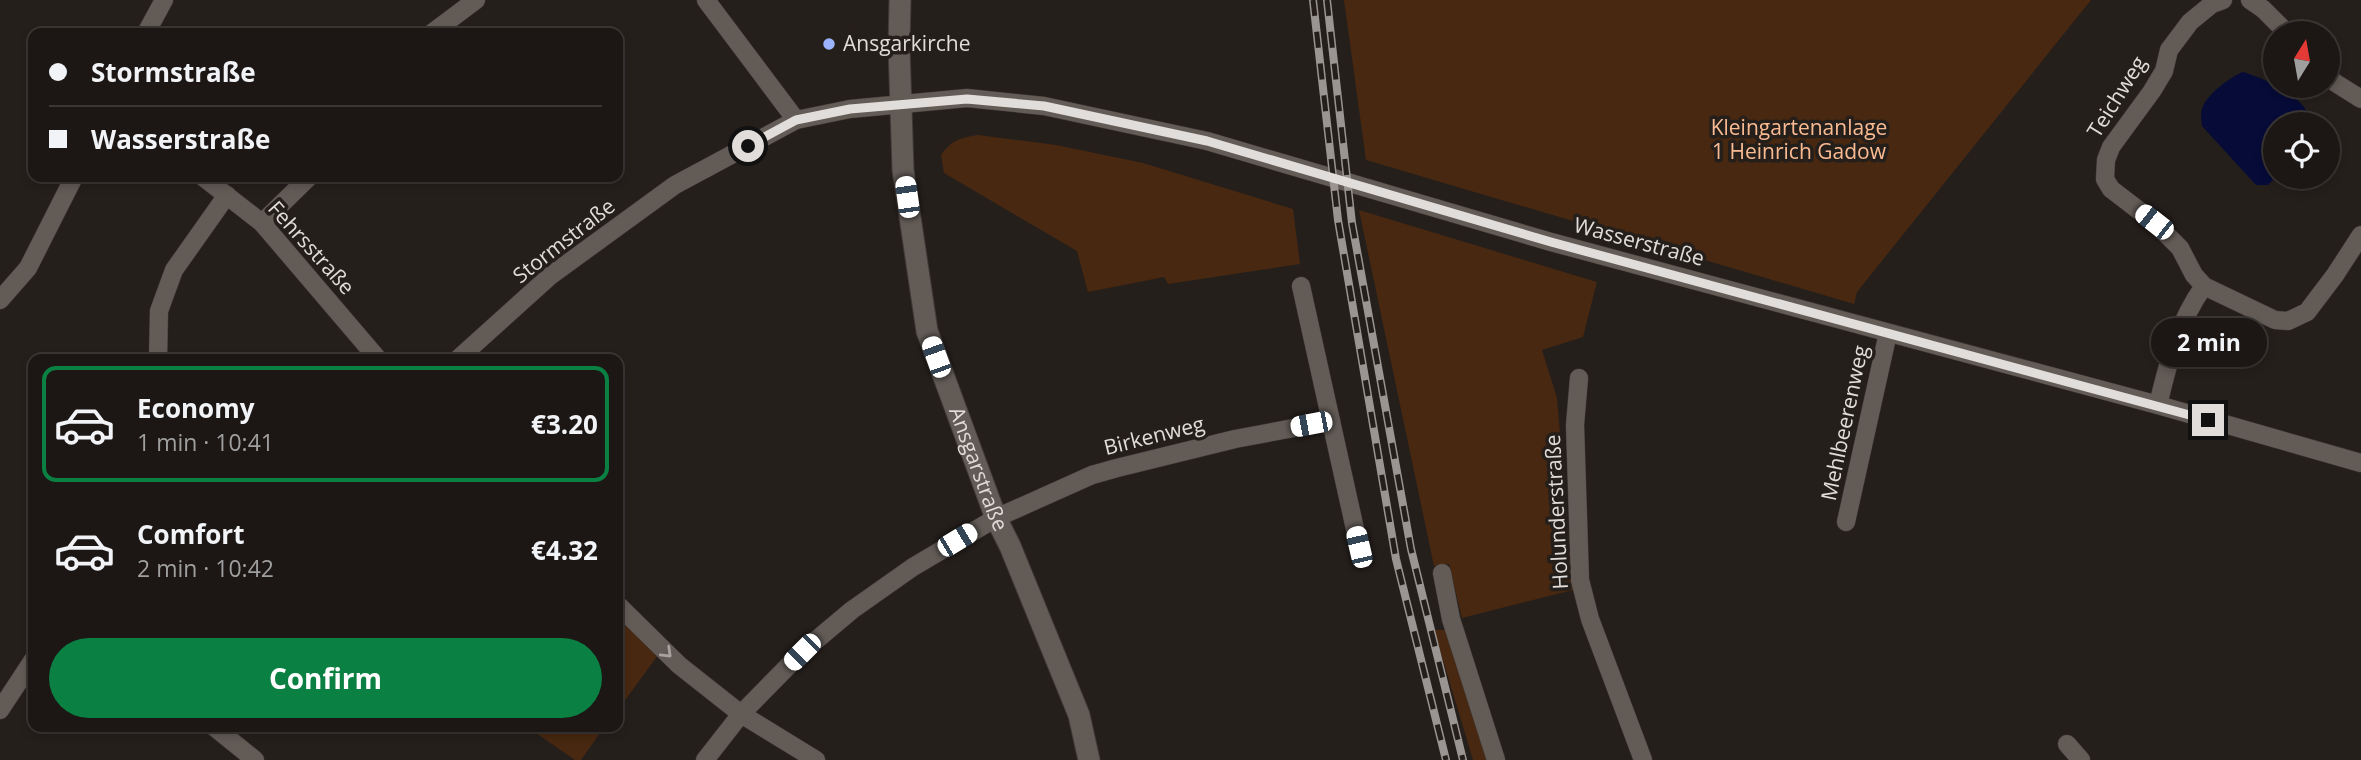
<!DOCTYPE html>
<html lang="en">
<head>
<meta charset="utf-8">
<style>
  :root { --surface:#1c1715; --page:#25201e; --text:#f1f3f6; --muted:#a09fa0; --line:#3a3634; --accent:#0b8043 }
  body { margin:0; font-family:"Open Sans",sans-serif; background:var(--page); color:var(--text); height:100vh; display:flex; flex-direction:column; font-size:26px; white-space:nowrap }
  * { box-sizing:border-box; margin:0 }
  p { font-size:23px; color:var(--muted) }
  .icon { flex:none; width:38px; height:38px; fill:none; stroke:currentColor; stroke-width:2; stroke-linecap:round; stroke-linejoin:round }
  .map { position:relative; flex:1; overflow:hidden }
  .side { position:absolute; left:28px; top:354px; width:595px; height:378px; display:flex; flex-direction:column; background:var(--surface); border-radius:14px; box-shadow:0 4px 10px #0003,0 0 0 2px var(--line) }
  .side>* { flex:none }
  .guide { position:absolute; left:28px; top:28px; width:595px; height:154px; border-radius:14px; box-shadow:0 4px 10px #0003,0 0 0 2px var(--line); display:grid; align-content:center; height:154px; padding:0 21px; background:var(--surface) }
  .needle { width:46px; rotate:11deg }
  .tools { position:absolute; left:2263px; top:21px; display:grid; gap:14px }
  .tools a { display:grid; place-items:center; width:77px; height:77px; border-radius:50%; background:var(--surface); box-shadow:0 4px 10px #0003,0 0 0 2px var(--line); font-size:35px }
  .end { position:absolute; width:32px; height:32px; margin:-16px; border:9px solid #e1ddda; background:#111; box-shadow:0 0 0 4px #111 }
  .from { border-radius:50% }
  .bubble { position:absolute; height:49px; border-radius:24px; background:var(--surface); box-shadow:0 4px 10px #0003,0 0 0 2px var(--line); font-size:23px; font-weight:700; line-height:49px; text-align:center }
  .car { position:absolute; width:21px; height:42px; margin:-21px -10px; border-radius:9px; box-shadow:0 0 5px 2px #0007; background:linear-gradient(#fff 24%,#345 0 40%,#fff 0 76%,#345 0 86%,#fff 0) }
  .guide b { display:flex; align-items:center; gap:24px; height:66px; font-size:26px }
  .guide b+b { border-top:2px solid var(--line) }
  .guide i { width:18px; height:18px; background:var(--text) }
  ul { padding:12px 0 0; list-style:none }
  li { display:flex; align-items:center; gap:21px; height:116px; margin:0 14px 10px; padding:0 7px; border:4px solid transparent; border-radius:14px }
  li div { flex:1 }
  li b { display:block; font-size:26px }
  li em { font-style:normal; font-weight:700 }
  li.current { border-color:var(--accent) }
  li>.icon { width:63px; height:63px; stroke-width:1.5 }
  .cta { display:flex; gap:14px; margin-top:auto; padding:14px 21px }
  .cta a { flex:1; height:80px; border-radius:42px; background:var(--accent); color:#fff; font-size:28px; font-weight:700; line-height:80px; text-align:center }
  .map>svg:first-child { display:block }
  .green { fill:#482810 }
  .water { fill:#060b38 }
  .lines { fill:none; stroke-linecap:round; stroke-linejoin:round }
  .minor-casing { stroke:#413c39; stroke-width:19 }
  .tertiary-casing { stroke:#413c39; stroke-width:23 }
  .minor { stroke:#625b56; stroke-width:18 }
  .tertiary { stroke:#625b56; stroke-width:21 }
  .rail-casing { stroke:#9a9592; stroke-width:8 }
  .rail { stroke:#251f1c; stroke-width:5; stroke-dasharray:16; stroke-linecap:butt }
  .oneway { stroke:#a8a29f }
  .route { stroke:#e1ddda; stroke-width:9 }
  .poi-dot { fill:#9cb4fd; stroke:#251f1c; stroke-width:2.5 }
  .labels { text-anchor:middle; stroke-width:7; stroke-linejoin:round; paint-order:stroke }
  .poi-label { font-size:21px; fill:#e1ddda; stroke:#251f1c; text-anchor:start }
  .street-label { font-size:21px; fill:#e1ddda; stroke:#251f1c }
  .park-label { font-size:21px; fill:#fbbb92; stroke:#251f1c }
</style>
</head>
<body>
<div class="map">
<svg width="2361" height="760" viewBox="0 0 2361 760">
  <rect width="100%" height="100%" fill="#251f1c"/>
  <g class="green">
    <path d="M1344,0H2091L1857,292L1854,304L1366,160Z"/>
    <path d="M978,135L1056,145L1143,163L1293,209L1300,264L1168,284L1164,277L1088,292L1077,251L944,173L941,155C952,140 960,138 978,135Z"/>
    <path d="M1359,210L1597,282L1583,337L1542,350L1557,398L1573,590L1462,618L1449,564L1434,566Z"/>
    <path d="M618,616L658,655L618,710Z"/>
    <path d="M1434,630H1447L1487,760H1473Z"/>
    <path d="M526,726H605L581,760H575Z"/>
  </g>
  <path class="water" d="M2243,72C2265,79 2309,97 2311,124H2275L2276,177L2268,185H2256L2202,126C2202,121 2200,114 2202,109C2206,95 2230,77 2243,72Z"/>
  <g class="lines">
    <g class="minor-casing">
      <g id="minor">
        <path d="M706,0L796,120"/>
        <path d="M2223,0L2212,4L2190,22L2169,50L2164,71L2152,91L2111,147L2106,160L2105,179L2111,189L2154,222L2180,248L2194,275L2204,286L2275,320L2288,321L2307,312L2335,275L2361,235"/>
        <path d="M2250,0L2263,9L2287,33"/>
        <path d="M146,33L164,0"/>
        <path d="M432,33L476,0"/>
        <path d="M2328,75L2334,82L2361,99"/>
        <path d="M203,177L262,223L378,359"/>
        <path d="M262,223L309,177"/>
        <path d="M1301,286L1359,547"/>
        <path d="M0,300L28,268L74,177"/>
        <path d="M158,359L159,311L174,270L227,195"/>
        <path d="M458,359L550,276L675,185L796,120L850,109L967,98L1044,106L1207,141L1551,242L2158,405L2361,463"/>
        <path d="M1579,378L1575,425L1580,580L1590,619L1643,760"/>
        <path d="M2158,405C2168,363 2178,322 2204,286"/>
        <path d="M1846,522L1888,333"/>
        <path d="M1442,573L1451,619L1496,760"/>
        <path d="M618,605L679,665L741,714L816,760"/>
        <path d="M0,710L33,660"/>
        <path d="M213,726L255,760"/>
        <path d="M2067,744L2081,760"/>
        <path d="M705,760L741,714L802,652L852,610L913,567L996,518L1092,475L1117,468L1235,439L1331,421"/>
      </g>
    </g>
    <g class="tertiary-casing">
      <g id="tertiary">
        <path id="s1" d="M900,0L899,47L903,170L927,331L996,518L1010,546L1079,715L1089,760"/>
      </g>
    </g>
    <use href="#minor" class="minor"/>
    <use href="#tertiary" class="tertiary"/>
    <g class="rail-casing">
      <g id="rail">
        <path d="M1313,0L1338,220L1396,559L1446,760"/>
        <path d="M1327,0L1352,223L1411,549L1463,760"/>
      </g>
    </g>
    <use href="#rail" class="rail"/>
  </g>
  <defs><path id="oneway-chevron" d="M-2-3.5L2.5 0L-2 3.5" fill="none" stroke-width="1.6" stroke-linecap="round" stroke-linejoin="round" transform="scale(1.75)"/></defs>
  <use class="oneway" href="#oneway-chevron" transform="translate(667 653) rotate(44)"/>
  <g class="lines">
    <path class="route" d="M748,146L796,120L850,109L967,99L1044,106L1207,141L1551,242L2208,420"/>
  </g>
  <circle class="poi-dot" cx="829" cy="44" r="7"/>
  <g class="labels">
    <g class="poi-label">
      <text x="843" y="51">Ansgarkirche</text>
    </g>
    <g class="street-label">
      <text transform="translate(2117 97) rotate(-58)" y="7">Teichweg</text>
      <text transform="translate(564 241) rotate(-38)" y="7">Stormstraße</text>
      <text transform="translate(1639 242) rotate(15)" y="7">Wasserstraße</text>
      <text transform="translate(311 248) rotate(48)" y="7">Fehrsstraße</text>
      <text transform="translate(1845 423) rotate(-78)" y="7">Mehlbeerenweg</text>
      <text transform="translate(1154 436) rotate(-14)" y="7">Birkenweg</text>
      <text dy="7" stroke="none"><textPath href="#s1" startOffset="480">Ansgarstraße</textPath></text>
      <text transform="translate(1557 512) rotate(-93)" y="7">Holunderstraße</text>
    </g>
    <g class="park-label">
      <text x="1799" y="135">Kleingartenanlage<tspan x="1799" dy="24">1 Heinrich Gadow</tspan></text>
    </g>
  </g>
</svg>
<div class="tools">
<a><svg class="needle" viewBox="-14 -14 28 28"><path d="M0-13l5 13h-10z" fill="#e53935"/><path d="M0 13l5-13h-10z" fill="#a09fa0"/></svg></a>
<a><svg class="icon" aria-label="locate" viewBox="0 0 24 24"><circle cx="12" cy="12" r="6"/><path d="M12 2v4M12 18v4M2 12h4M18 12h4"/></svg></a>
</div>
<i class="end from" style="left:748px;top:146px"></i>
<i class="end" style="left:2208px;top:420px"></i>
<div class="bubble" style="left:2151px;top:318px;width:116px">2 min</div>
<i class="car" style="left:907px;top:197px;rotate:352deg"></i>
<i class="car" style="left:2154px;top:222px;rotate:308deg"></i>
<i class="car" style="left:936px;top:357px;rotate:340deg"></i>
<i class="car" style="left:1311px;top:424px;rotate:259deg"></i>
<i class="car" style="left:957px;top:540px;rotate:59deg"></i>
<i class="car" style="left:1359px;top:547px;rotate:347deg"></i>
<i class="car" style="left:802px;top:652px;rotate:225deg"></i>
<div class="guide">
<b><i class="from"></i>Stormstraße</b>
<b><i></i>Wasserstraße</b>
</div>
<section class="side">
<ul>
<li class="current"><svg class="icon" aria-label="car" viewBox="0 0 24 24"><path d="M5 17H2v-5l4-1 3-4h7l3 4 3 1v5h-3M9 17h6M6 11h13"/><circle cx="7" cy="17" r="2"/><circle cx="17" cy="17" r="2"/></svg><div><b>Economy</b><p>1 min · 10:41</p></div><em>€3.20</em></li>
<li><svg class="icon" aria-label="car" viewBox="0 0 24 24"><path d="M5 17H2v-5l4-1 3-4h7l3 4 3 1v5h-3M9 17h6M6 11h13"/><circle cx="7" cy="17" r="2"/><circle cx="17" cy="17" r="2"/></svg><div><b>Comfort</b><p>2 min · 10:42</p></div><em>€4.32</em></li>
</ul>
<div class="cta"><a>Confirm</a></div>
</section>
</div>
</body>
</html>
